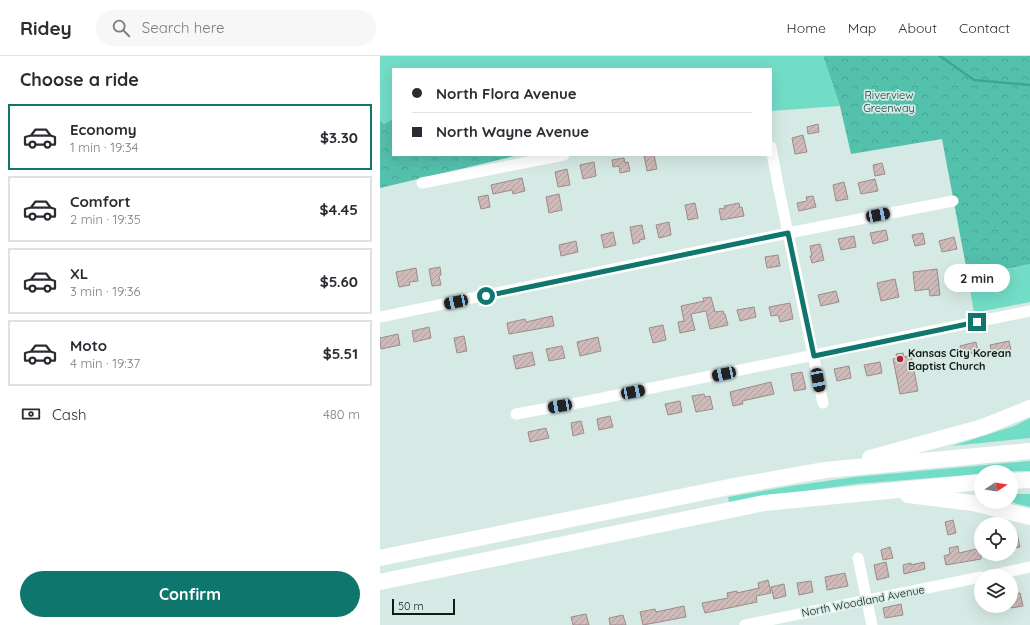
<!DOCTYPE html>
<html lang="en">
<head>
<meta charset="utf-8">
<style>
  :root { --surface:#fff; --page:#f7f7f7; --text:#2b2b33; --muted:#7c7c81; --line:#e1e1e2; --accent:#0f766e }
  body { margin:0; font-family:Quicksand,sans-serif; background:var(--page); color:var(--text); height:100vh; display:flex; flex-direction:column; font-size:15px; white-space:nowrap }
  * { box-sizing:border-box; margin:0 }
  p { font-size:13px; color:var(--muted) }
  .icon { flex:none; width:22px; height:22px; fill:none; stroke:currentColor; stroke-width:2; stroke-linecap:round; stroke-linejoin:round }
  .map { position:relative; flex:1; overflow:hidden }
  .details { display:flex; flex-direction:column; background:var(--surface); width:380px }
  .details>* { flex:none }
  .banner { position:absolute; left:12px; top:12px; width:380px; height:88px; border-radius:0px; box-shadow:0 4px 16px #0002; display:grid; align-content:center; height:88px; padding:0 20px; background:var(--surface) }
  .needle { width:26px; rotate:78deg }
  .fabs { position:absolute; left:594px; top:409px; display:grid; gap:8px }
  .fabs a { display:grid; place-items:center; width:44px; height:44px; border-radius:50%; background:var(--surface); box-shadow:0 4px 16px #0002; font-size:20px }
  .scale { position:absolute; left:12px; bottom:10px; width:63px; box-sizing:border-box; padding-left:4px; border:2px solid #131a18; border-top:0; font-size:11px; line-height:14px; white-space:nowrap; color:#131a18; -webkit-text-stroke:3px #d6eae5; paint-order:stroke }
  .end { position:absolute; width:18px; height:18px; margin:-9px; border:5px solid #0f766e; background:#fff; box-shadow:0 0 0 2px #fff }
  .from { border-radius:50% }
  .bubble { position:absolute; height:28px; border-radius:14px; background:var(--surface); box-shadow:0 4px 16px #0002; font-size:13px; font-weight:700; line-height:28px; text-align:center }
  .car { position:absolute; width:12px; height:24px; margin:-12px -6px; border-radius:5px; box-shadow:0 0 3px 1px #0007; background:linear-gradient(#222 24%,#8ab4d8 0 40%,#222 0 76%,#8ab4d8 0 86%,#222 0) }
  .banner b { display:flex; align-items:center; gap:14px; height:38px; font-size:15px }
  .banner b+b { border-top:1px solid var(--line) }
  .banner i { width:10px; height:10px; background:var(--text) }
  ul { padding:0; list-style:none }
  li { display:flex; align-items:center; gap:12px; height:66px; margin:0 8px 6px; padding:0 12px; border:2px solid var(--line); border-radius:0px }
  li div { flex:1 }
  li b { display:block; font-size:15px }
  li em { font-style:normal; font-weight:700 }
  li.on { border-color:var(--accent) }
  li>.icon { width:36px; height:36px; stroke-width:1.5 }
  h2 { padding:0 20px; font-size:18px; line-height:48px }
  .pay { display:flex; align-items:center; gap:10px; height:44px; padding:0 20px; font-size:15px }
  .pay p { margin-inline-start:auto }
  .action { display:flex; gap:8px; margin-top:auto; padding:8px 20px }
  .action a { flex:1; height:46px; border-radius:24px; background:var(--accent); color:#fff; font-size:16px; font-weight:700; line-height:46px; text-align:center }
  header { display:flex; align-items:center; gap:24px; box-sizing:border-box; height:56px; padding:0 20px; background:var(--surface); border-bottom:1px solid var(--line) }
  header strong { font-size:19px }
  nav { display:flex; gap:22px; margin-inline-start:auto; font-size:14px }
  .search { width:280px; height:36px; background:var(--page); display:flex; align-items:center; gap:10px; box-sizing:border-box; padding:0 14px; border-radius:22px; color:var(--muted); font-size:15px }
  main { display:flex; flex:1; min-height:0 }
  .map>svg:first-child { display:block }
  .green { fill:#72ddc7 }
  .forest { fill:url(#forest-crowns) }
  .lines { fill:none; stroke-linecap:round; stroke-linejoin:round }
  .stream { stroke:#37a995; stroke-width:2.5 }
  .building { fill:url(#building-hatch); stroke:#9d8b8a }
  .minor { stroke:#fff; stroke-width:11 }
  .highway { stroke:#fff; stroke-width:16 }
  .route { stroke:#0f766e; stroke-width:5 }
  .poi-dot { fill:#b21f34; stroke:#d6eae5; stroke-width:1.5 }
  .labels { text-anchor:middle; stroke-width:3.5; stroke-linejoin:round; paint-order:stroke }
  .park-label { font-size:11px; fill:#0b3e35; stroke:#d6eae5 }
  .poi-label { font-size:11px; font-weight:bold; fill:#131a18; stroke:#d6eae5; text-anchor:start }
  .street-label { font-size:11px; fill:#131a18; stroke:#d6eae5 }
</style>
</head>
<body>
<header>
<strong>Ridey</strong>
<div class="search"><svg class="icon" aria-label="search" viewBox="0 0 24 24"><circle cx="10" cy="10" r="6"/><path d="M15 15l6 6"/></svg>Search here</div>
<nav><a>Home</a><a>Map</a><a>About</a><a>Contact</a></nav>
</header>
<main>
<section class="details">
<h2>Choose a ride</h2>
<ul>
<li class="on"><svg class="icon" aria-label="car" viewBox="0 0 24 24"><path d="M5 17H2v-5l4-1 3-4h7l3 4 3 1v5h-3M9 17h6M6 11h13"/><circle cx="7" cy="17" r="2"/><circle cx="17" cy="17" r="2"/></svg><div><b>Economy</b><p>1 min · 19:34</p></div><em>$3.30</em></li>
<li><svg class="icon" aria-label="car" viewBox="0 0 24 24"><path d="M5 17H2v-5l4-1 3-4h7l3 4 3 1v5h-3M9 17h6M6 11h13"/><circle cx="7" cy="17" r="2"/><circle cx="17" cy="17" r="2"/></svg><div><b>Comfort</b><p>2 min · 19:35</p></div><em>$4.45</em></li>
<li><svg class="icon" aria-label="car" viewBox="0 0 24 24"><path d="M5 17H2v-5l4-1 3-4h7l3 4 3 1v5h-3M9 17h6M6 11h13"/><circle cx="7" cy="17" r="2"/><circle cx="17" cy="17" r="2"/></svg><div><b>XL</b><p>3 min · 19:36</p></div><em>$5.60</em></li>
<li><svg class="icon" aria-label="car" viewBox="0 0 24 24"><path d="M5 17H2v-5l4-1 3-4h7l3 4 3 1v5h-3M9 17h6M6 11h13"/><circle cx="7" cy="17" r="2"/><circle cx="17" cy="17" r="2"/></svg><div><b>Moto</b><p>4 min · 19:37</p></div><em>$5.51</em></li>
</ul>
<div class="pay"><svg class="icon" aria-label="cash" viewBox="0 0 24 24"><path d="M3 7h18v10H3z"/><circle cx="12" cy="12" r="2"/></svg>Cash<p>480 m</p></div>
<div class="action"><a>Confirm</a></div>
</section>
<div class="map">
<svg width="650" height="569" viewBox="0 0 650 569">
  <defs>
    <pattern id="forest-crowns" width="20" height="18" patternUnits="userSpaceOnUse"><rect width="20" height="18" fill="#54c1ac"/><path d="M2 6a3 3 0 1 1 6 0M12 15a3 3 0 1 1 6 0" fill="none" stroke="#48a593"/></pattern>
    <pattern id="building-hatch" width="6" height="6" patternUnits="userSpaceOnUse"><rect width="6" height="6" fill="#cdbab9"/><path d="M-1 1l2-2M0 6l6-6M5 7l2-2" fill="none" stroke="#af9f9e"/></pattern>
  </defs>
  <rect width="100%" height="100%" fill="#d6eae5"/>
  <g class="green">
    <path d="M0,0H443L460,50L391,55V13H13V63L4,68L0,64Z"/>
    <path d="M650,208V246L594,257L588,221Z"/>
    <path d="M650,362V382L572,390L634,370Z"/>
    <path d="M650,405V415L601,416V418L476,428L349,446L348,441L411,430L474,421Z"/>
    <path d="M631,438H650V451L630,446H631Z"/>
  </g>
  <g class="forest">
    <path d="M443,0H650V208L588,221L562,83L471,98L460,50Z"/>
    <path d="M13,63V99H139L0,132V64L4,68Z"/>
  </g>
  <g class="lines">
    <path class="stream" d="M560,0L594,24L650,29"/>
  </g>
  <g class="building">
    <path d="M438,68L439,76L428,78L427,71Z"/>
    <path d="M423,79L427,96L415,98L412,82Z"/>
    <path d="M264,99H274L277,113L267,115Z"/>
    <path d="M244,102L245,107L248,106L250,115L240,117L239,110L233,111L232,104Z"/>
    <path d="M214,106L216,120L203,123L200,109Z"/>
    <path d="M502,107L505,118L495,120L493,109Z"/>
    <path d="M187,113L190,129L178,131L175,116Z"/>
    <path d="M142,122L145,135L133,138L132,134L113,138L111,129Z"/>
    <path d="M495,123L498,135L481,138L478,127Z"/>
    <path d="M464,126L468,143L456,145L453,129Z"/>
    <path d="M179,138L182,154L169,157L166,141Z"/>
    <path d="M108,139L110,151L101,153L98,141Z"/>
    <path d="M433,140L436,151L419,155L417,147L427,145L426,141Z"/>
    <path d="M315,147L318,162L308,164L305,149Z"/>
    <path d="M359,147L360,152L362,151L364,160L341,164L339,153L345,152L344,150Z"/>
    <path d="M289,166L291,179L279,182L276,169Z"/>
    <path d="M262,169L265,183L259,184L260,186L253,188L250,171Z"/>
    <path d="M506,174L508,184L493,188L490,177Z"/>
    <path d="M233,176L236,189L224,192L221,179Z"/>
    <path d="M543,177L545,188L535,190L532,179Z"/>
    <path d="M474,180L476,191L461,194L458,183Z"/>
    <path d="M574,181L577,193L562,196L559,185Z"/>
    <path d="M196,185L198,196L181,200L179,189Z"/>
    <path d="M440,188L444,204L432,207L430,200H432L430,190Z"/>
    <path d="M398,199L400,210L387,212L385,201Z"/>
    <path d="M60,211L61,219L59,220L61,229L52,230L49,213Z"/>
    <path d="M36,212L38,225L29,226L30,229L19,231L16,216Z"/>
    <path d="M557,213L560,239L550,240L549,233L535,235L533,216Z"/>
    <path d="M515,223L519,241L501,245L497,227Z"/>
    <path d="M456,235L459,246L441,250L438,239Z"/>
    <path d="M331,241L335,256L343,255L344,258H345L348,269L330,273L326,255L311,258L315,274L300,277L298,266L304,265L301,250L324,245L323,242Z"/>
    <path d="M410,247L413,263L400,266L398,259L391,260L389,251Z"/>
    <path d="M374,251L376,261L360,265L357,254Z"/>
    <path d="M172,260L174,270L129,278L127,267L145,263L146,266Z"/>
    <path d="M283,269L286,284L273,287L269,272Z"/>
    <path d="M49,271L51,282L34,286L32,275Z"/>
    <path d="M18,278L20,289L1,293L0,282Z"/>
    <path d="M84,280L87,295L77,297L74,282Z"/>
    <path d="M218,281L221,295L200,300L197,286Z"/>
    <path d="M629,285L631,294L612,298L610,289Z"/>
    <path d="M596,286L598,296L582,299L580,290Z"/>
    <path d="M182,290L185,302L169,305L166,293Z"/>
    <path d="M152,296L155,309L136,313L133,300Z"/>
    <path d="M523,297L524,301L531,299L538,335L520,338L513,303L517,302L516,298Z"/>
    <path d="M500,306L502,317L487,320L484,309Z"/>
    <path d="M469,310L471,322L457,325L454,313Z"/>
    <path d="M422,316L426,333L414,335L411,318Z"/>
    <path d="M391,326L394,338L362,345L363,348L353,350L350,336Z"/>
    <path d="M324,338L325,341L330,340L333,353L316,356L312,340Z"/>
    <path d="M300,345L302,356L288,359L285,348Z"/>
    <path d="M230,360L233,371L219,374L217,363Z"/>
    <path d="M201,365L204,377L193,380L191,367Z"/>
    <path d="M166,372L169,382L150,386L148,376Z"/>
    <path d="M573,464L576,477L568,479L565,466Z"/>
    <path d="M637,477L640,491L631,493V478Z"/>
    <path d="M578,490L579,497L601,492V503L566,509L564,500L570,498L569,492Z"/>
    <path d="M510,491L513,502L503,504L501,494Z"/>
    <path d="M506,506L509,521L497,524L494,509Z"/>
    <path d="M544,506L545,513L524,518L523,509L531,507V509Z"/>
    <path d="M465,517L468,530L447,534L445,521Z"/>
    <path d="M388,524L391,537L376,540L377,546L325,557L322,547L348,542L347,537L357,535V537L379,532L378,527Z"/>
    <path d="M431,525L433,536L419,539L417,527Z"/>
    <path d="M404,528L406,540L394,543L391,531Z"/>
    <path d="M640,537L643,550L631,552V539Z"/>
    <path d="M521,548L523,559L505,562L503,552Z"/>
    <path d="M304,550L306,561L263,569L260,556L275,553L276,556Z"/>
    <path d="M206,558L209,569H193L191,561Z"/>
    <path d="M243,559L246,569H230L229,562Z"/>
  </g>
  <g class="lines">
    <g class="minor">
      <path d="M391,91L397,124L443,347"/>
      <path d="M42,127L184,99"/>
      <path d="M0,261L408,177L573,145"/>
      <path d="M136,358L208,345L650,255"/>
      <path d="M478,502L492,569"/>
      <path d="M608,520L650,511"/>
      <path d="M365,569L601,521"/>
    </g>
    <g class="highway">
      <path d="M490,402L603,371L650,352"/>
      <path d="M631,425L650,424"/>
      <path d="M528,439L593,447L650,461"/>
      <path d="M0,502L349,431L445,414L650,395"/>
      <path d="M0,526L384,447L601,426"/>
    </g>
  </g>
  <g class="lines">
    <path class="route" d="M106,240L408,177L434,300L597,266"/>
  </g>
  <circle class="poi-dot" cx="520" cy="303" r="4"/>
  <g class="labels">
    <g class="park-label">
      <text x="509" y="43">Riverview<tspan x="509" dy="13">Greenway</tspan></text>
    </g>
    <g class="poi-label">
      <text x="528" y="301">Kansas City Korean<tspan x="528" dy="13">Baptist Church</tspan></text>
    </g>
    <g class="street-label">
      <text transform="translate(483 545) rotate(-11)" y="4">North Woodland Avenue</text>
    </g>
  </g>
</svg>
<div class="fabs">
<a><svg class="needle" viewBox="-14 -14 28 28"><path d="M0-13l5 13h-10z" fill="#e53935"/><path d="M0 13l5-13h-10z" fill="#7c7c81"/></svg></a>
<a><svg class="icon" aria-label="locate" viewBox="0 0 24 24"><circle cx="12" cy="12" r="6"/><path d="M12 2v4M12 18v4M2 12h4M18 12h4"/></svg></a>
<a><svg class="icon" aria-label="layers" viewBox="0 0 24 24"><path d="M12 4l9 5-9 5-9-5zM3 14l9 5 9-5"/></svg></a>
</div>
<div class="scale">50 m</div>
<i class="end from" style="left:106px;top:240px"></i>
<i class="end" style="left:597px;top:266px"></i>
<div class="bubble" style="left:564px;top:208px;width:66px">2 min</div>
<i class="car" style="left:498px;top:159px;rotate:79deg"></i>
<i class="car" style="left:76px;top:246px;rotate:258deg"></i>
<i class="car" style="left:344px;top:318px;rotate:258deg"></i>
<i class="car" style="left:438px;top:324px;rotate:169deg"></i>
<i class="car" style="left:253px;top:336px;rotate:79deg"></i>
<i class="car" style="left:180px;top:350px;rotate:260deg"></i>
<div class="banner">
<b><i class="from"></i>North Flora Avenue</b>
<b><i></i>North Wayne Avenue</b>
</div>
</div>
</main>
</body>
</html>
